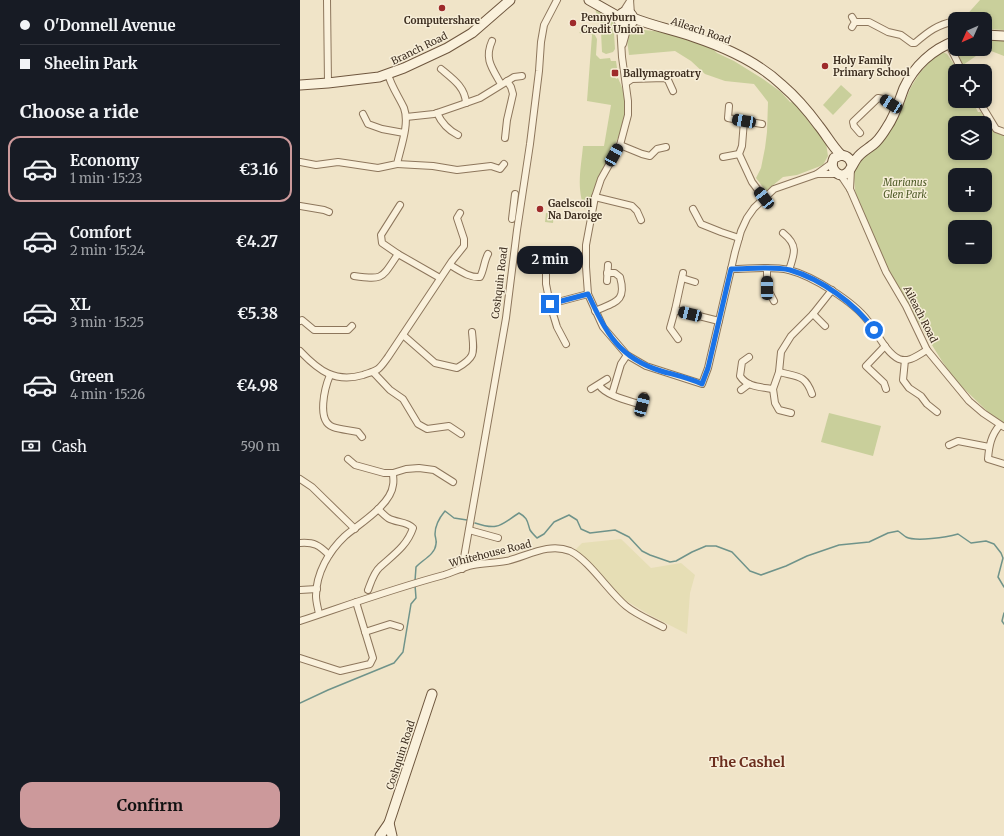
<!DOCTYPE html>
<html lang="en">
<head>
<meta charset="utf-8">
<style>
  :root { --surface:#171b24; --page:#242831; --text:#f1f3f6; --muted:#9ea1a6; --line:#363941; --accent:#cc999b }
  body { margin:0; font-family:Merriweather,serif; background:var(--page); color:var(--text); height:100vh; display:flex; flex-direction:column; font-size:15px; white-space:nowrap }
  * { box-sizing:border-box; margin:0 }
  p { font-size:13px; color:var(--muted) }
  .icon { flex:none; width:22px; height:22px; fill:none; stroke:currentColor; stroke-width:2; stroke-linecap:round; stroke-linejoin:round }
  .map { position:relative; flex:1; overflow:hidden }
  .panel { display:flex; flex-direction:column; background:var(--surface); width:300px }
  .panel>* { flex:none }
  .guide { display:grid; align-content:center; height:88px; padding:0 20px; background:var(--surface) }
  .needle { width:26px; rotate:225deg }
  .fabs { position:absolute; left:648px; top:12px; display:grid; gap:8px }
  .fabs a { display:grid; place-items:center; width:44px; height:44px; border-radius:8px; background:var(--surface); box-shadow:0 2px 6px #0003; font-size:20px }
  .end { position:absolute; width:18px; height:18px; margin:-9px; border:5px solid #1a73e8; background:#fff; box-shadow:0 0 0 2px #fff }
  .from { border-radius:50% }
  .bubble { position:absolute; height:28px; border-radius:12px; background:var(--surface); box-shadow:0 2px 6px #0003; font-size:13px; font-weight:700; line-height:28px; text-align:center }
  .car { position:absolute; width:12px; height:24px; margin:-12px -6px; border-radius:5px; box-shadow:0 0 3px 1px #0007; background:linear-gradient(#222 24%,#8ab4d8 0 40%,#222 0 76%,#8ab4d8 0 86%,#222 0) }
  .guide b { display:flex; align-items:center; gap:14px; height:38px; font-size:15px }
  .guide b+b { border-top:1px solid var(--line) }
  .guide i { width:10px; height:10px; background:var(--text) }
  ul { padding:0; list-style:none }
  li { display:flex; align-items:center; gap:12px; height:66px; margin:0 8px 6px; padding:0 12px; border:2px solid transparent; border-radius:12px }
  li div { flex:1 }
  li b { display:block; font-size:15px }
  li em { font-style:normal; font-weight:700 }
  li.current { border-color:var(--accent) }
  li>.icon { width:36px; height:36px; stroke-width:1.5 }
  h2 { padding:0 20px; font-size:18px; line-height:48px }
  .pay { display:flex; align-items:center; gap:10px; height:44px; padding:0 20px; font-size:15px }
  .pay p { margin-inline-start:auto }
  .primary-button { display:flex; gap:8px; margin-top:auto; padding:8px 20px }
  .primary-button a { flex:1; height:46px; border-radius:12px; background:var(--accent); color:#111; font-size:16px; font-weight:700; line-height:46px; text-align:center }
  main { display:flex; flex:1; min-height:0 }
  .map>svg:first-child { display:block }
  .farmland { fill:#e6deb5 }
  .green { fill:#c9cf9b; fill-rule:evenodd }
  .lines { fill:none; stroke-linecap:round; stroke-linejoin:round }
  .stream { stroke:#6f938a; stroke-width:1.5 }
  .street-casing { stroke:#8d765c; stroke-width:8 }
  .secondary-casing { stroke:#6f573f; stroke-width:11 }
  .street { stroke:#faf1dc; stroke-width:6 }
  .secondary { stroke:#faf1dc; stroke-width:9 }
  .route { stroke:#1a73e8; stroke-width:5 }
  .poi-dot { fill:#9e2a2b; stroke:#f7eed8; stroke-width:1.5 }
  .labels { text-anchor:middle; stroke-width:3; stroke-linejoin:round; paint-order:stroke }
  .poi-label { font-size:10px; font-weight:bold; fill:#3d2e20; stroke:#f7eed8; text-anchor:start }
  .street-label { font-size:10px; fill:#3d2e20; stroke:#f7eed8 }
  .park-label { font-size:10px; font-style:italic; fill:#4d5a26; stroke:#f7eed8 }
  .district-label { font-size:14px; font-weight:bold; fill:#6b2e1e; stroke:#f7eed8 }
</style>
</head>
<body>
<main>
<section class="panel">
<div class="guide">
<b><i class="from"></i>O'Donnell Avenue</b>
<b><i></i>Sheelin Park</b>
</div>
<h2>Choose a ride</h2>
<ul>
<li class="current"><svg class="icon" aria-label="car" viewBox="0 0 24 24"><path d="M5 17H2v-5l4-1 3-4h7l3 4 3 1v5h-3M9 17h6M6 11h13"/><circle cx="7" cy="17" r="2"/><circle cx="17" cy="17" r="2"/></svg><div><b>Economy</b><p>1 min · 15:23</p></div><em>€3.16</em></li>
<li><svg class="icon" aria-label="car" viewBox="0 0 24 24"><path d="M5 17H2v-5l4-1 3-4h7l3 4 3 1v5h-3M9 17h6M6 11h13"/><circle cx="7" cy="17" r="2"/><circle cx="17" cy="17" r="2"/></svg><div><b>Comfort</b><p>2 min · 15:24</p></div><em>€4.27</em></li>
<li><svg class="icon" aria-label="car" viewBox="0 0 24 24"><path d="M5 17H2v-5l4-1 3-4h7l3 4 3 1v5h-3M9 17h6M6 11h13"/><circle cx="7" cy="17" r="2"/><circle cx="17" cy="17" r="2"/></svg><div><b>XL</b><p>3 min · 15:25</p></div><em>€5.38</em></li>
<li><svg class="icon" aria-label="car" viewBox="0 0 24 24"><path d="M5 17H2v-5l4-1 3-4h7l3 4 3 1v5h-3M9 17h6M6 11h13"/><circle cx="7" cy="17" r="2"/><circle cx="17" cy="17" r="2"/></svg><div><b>Green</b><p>4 min · 15:26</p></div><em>€4.98</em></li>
</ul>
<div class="pay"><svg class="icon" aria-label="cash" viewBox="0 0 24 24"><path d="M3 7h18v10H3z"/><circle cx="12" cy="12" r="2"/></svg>Cash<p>590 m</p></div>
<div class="primary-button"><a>Confirm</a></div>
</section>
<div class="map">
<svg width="704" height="836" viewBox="0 0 704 836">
  <rect width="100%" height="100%" fill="#f0e4c8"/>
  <path class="farmland" d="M321,539L351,568L381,563L395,575L390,593L387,634L348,614L320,597L274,551L282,543Z"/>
  <g class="green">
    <path d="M680,0H704V30L685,29V19H663Z"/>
    <path d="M295,9L314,22L317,34L314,33L315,49L313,52L306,54L302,52L301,32L302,29Z"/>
    <path d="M286,27L291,28L297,39L296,55L300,59L310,58L311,61H316L317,68L313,72L316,79L318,78C336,114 317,139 302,171C297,182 294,192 290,203L287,204L285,210C276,188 281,168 283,146H304L311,105L287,101L292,35L279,33Z"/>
    <path d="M334,29L364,32L388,39L412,48L417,53L434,61L463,79L481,92L490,102L494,103L526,143L528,156L523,165L497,175L483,177L466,191L456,178L461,168L465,148L467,132L468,102L454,84L425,81L405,74L391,61L375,51L329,55L327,40L329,32Z"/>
    <path d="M685,40L704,41V56L686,49L663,65L654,48L655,46V49H685Z"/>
    <path d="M643,52L647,54L658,70L655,71V101H675L674,104L678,112H681L690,129L704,133V423L688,412L654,379L642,361L630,342L588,271L556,199L553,168L560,163L562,156L581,142L591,129L599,115L611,87L619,74L631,60ZM655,123H685V153H655ZM655,175H685V205H655ZM655,227H685V257H655Z"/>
    <path d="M541,85L552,95L533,115L523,105Z"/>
    <path d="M246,213L254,214L253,223L245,222Z"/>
    <path d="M529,413L581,426L573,456L521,442Z"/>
  </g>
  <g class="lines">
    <g class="stream">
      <path d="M175,523C199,531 200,525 219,513C228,518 227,521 230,530C232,533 235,536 237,538L244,534L254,522L269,515L277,520L281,529L290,533L315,530L329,537L342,551L350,555L370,562L376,561L392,552L406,546H416L432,552L450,571L461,575L486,566L507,556L539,545L569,542L588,533L598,531C601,533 603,535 606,537C616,542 647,537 658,534L671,543L686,541L694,544L701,553L703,558L698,577L704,587"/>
      <path d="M115,581L116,567C122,560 135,555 136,544C137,541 135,537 135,534C135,526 140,517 145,511L154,518L167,520"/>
      <path d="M704,613L702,621L704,624"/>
      <path d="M0,703L28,690L94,663L103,652L111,604L116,598L115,585"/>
    </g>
    <g class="street-casing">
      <g id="street">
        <path d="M27,0L28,83"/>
        <path d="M330,0L331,14"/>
        <path d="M323,12L330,1"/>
        <path d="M555,22H569L588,32L601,35L612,43H615C629,31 637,25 655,21"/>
        <path d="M320,24L322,57L328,101V115L320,145L301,179L295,197L286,245V267L288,294L303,327L327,355L346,366L402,384L408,368L435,252L441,231L447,218L454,208L474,189L517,174H537"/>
        <path d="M552,27L555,22L552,17"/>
        <path d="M192,41C184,59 192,68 201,84"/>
        <path d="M648,43L662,71"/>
        <path d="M323,44L328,26"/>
        <path d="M141,69C153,79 165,87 166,103"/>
        <path d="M326,83L332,79L364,78L368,80L373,91"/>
        <path d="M679,101L696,129L704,132"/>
        <path d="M429,106L428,118L444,121L442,146L439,154L452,182L464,198"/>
        <path d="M137,113C142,124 148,130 158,135"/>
        <path d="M63,114L68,124L82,129L104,133"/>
        <path d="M106,117L134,114L166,103L180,98L214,77L222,76"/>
        <path d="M444,121L462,124"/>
        <path d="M560,133L554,126L553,122L578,98L583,99L597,107"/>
        <path d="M205,138L207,120L213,94L211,87L207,81"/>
        <path d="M320,145L342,154L350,156L357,149L366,147"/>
        <path d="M423,157L439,154"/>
        <path d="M0,162L16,165L38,162L78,168L97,164C100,149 110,124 104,108C99,97 91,86 88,74"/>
        <path d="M97,164L133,166L157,170L191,166L200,169L204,164"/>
        <path d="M517,174L532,163"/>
        <path d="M540,174L550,189L586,272L606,306L627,350L669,401L683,413L704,427"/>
        <path d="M550,189L551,169"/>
        <path d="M295,197L332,206L337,211L341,220"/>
        <path d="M100,205L81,235L82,243L98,254L140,278"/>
        <path d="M0,206L24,210L29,212"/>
        <path d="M393,209L401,224L421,232L439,238"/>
        <path d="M212,219L215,194"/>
        <path d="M483,233C498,245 495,253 489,270"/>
        <path d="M246,261V284L250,304L288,294"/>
        <path d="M150,265C159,270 169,278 180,277C184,270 184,261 188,254"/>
        <path d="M467,268V288L474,301"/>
        <path d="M431,269C449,269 472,266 489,270C513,276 554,302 568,321C577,332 586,353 599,359C609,363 618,355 627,350"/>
        <path d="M383,273L375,310L419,321"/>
        <path d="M54,276C84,280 81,279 98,254"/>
        <path d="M382,278L395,282"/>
        <path d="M307,281L308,265"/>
        <path d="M250,304L257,327L266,344"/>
        <path d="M375,310L370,328L378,339"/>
        <path d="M295,311C315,302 327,302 320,277L315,273H307"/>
        <path d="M513,314L525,326"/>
        <path d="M0,321L2,320L14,330H48L52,326"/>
        <path d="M103,335L135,363L157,368C176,357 174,353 172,332"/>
        <path d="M585,346L566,366L584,383L586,389"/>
        <path d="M0,351C19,371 35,383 63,375C68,373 74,372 78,369C82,366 85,361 88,357L152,261L164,246V239L157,218L160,213"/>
        <path d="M449,357L442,362L440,376C447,387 460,387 473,389"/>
        <path d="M605,360L603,380L609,388L621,396L627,404L637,412"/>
        <path d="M73,372L90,390L103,399L118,424L127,429L149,426L161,434"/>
        <path d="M479,372C497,377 505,374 512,394"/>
        <path d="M30,375C25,387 16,421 33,427C41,430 50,430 58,432L62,437"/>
        <path d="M299,385C306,396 330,401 342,405"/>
        <path d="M291,389L307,379"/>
        <path d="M441,390L449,384"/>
        <path d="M312,394L321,364L327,355"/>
        <path d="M341,410L344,396"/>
        <path d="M491,413L479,410L475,403L473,389L479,372L481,352L491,336L513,314L532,290"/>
        <path d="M700,425C691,435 689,446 688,459L704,464"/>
        <path d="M649,445L658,441L689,447"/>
        <path d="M48,459L55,465L84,473H93L106,469L119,468L134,470L153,482"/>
        <path d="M0,479L12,487L55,529"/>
        <path d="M169,530L198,538"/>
        <path d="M0,543C14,542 19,545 29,555"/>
        <path d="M162,569L206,318L217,230L230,144L239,71L241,42L244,25L257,0"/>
        <path d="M0,590L17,589"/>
        <path d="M68,590C71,582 74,572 80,567C93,555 107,546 113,528C107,521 96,523 88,518C85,516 81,512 78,509"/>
        <path d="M19,614C18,608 16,602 16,596C16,573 29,551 45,536C59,524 91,505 93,485C94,481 93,477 93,473"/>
        <path d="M0,621C48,605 95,588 144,575C153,572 163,567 173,565C183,563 195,563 206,561C226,557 248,542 270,551C289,560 309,592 326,606C337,615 350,620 363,627"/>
        <path d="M65,632L90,624L100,627"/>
        <path d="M0,658L40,671L70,664L73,658L56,602"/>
      </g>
    </g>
    <g class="secondary-casing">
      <g id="secondary">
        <path d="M289,0L319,17"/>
        <circle cx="326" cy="19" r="7"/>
        <path d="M333,18C353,26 374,30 394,37C424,47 459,63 482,85C496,97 508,111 519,126C527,136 532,146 541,155"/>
        <path d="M685,35L704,36"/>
        <path d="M0,85L28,83L79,77L104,68L147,48L172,33L210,0"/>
        <path d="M552,166C551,159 548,156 541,155L534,158C528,170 541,181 549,171C552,167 554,162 557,158C562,151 570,148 576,142C580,138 584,132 587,127C595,116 599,101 604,88C614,66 633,49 655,41"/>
        <path d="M89,823L92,836"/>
        <path d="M80,836L89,823L132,694"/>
      </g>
    </g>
    <use href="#street" class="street"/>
    <use href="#secondary" class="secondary"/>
  </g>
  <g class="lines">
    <path class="route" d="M250,304L288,294C306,332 318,358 361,371C375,375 389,378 402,384L408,368L431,269C448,269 474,266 490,270C521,279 556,304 574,330"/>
  </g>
  <g class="poi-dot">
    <circle cx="142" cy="8" r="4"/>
    <circle cx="273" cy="23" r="4"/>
    <circle cx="525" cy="66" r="4"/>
    <rect x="311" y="69" width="8" height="8" rx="2"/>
    <circle cx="240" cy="209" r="4"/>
  </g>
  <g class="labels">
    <g class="poi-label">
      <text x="281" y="21">Pennyburn<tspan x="281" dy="12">Credit Union</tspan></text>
      <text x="142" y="24" text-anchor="middle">Computershare</text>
      <text x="533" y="64">Holy Family<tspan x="533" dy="12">Primary School</tspan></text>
      <text x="323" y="77">Ballymagroatry</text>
      <text x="248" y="207">Gaelscoil<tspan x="248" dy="12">Na Daroige</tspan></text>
    </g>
    <g class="street-label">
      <text transform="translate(401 30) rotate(19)" y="4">Aileach Road</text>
      <text transform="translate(119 48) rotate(-26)" y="4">Branch Road</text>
      <text transform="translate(199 283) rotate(-83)" y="4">Coshquin Road</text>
      <text transform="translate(621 314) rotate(63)" y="4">Aileach Road</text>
      <text transform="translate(190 553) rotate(-14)" y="4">Whitehouse Road</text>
      <text transform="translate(100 755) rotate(-72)" y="4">Coshquin Road</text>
    </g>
    <g class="park-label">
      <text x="605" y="186">Marianus<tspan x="605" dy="12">Glen Park</tspan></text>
    </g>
    <g class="district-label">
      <text x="447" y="767">The Cashel</text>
    </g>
  </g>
</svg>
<div class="fabs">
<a><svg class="needle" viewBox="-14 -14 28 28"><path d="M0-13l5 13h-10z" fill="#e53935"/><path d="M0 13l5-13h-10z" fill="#9ea1a6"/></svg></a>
<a><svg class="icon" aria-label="locate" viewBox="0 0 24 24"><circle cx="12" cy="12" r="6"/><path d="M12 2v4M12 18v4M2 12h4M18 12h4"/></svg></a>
<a><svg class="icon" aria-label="layers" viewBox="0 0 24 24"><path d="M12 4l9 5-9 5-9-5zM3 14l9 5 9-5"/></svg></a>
<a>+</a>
<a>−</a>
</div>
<i class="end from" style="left:574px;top:330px"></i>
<i class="end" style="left:250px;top:304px"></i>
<div class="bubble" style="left:217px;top:246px;width:66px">2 min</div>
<i class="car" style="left:591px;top:104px;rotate:303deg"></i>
<i class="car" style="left:444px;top:121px;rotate:280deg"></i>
<i class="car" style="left:314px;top:155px;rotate:29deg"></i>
<i class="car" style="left:464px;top:198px;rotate:322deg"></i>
<i class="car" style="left:467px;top:288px;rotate:0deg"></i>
<i class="car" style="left:390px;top:314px;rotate:284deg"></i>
<i class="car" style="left:342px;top:405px;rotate:15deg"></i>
</div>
</main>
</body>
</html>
